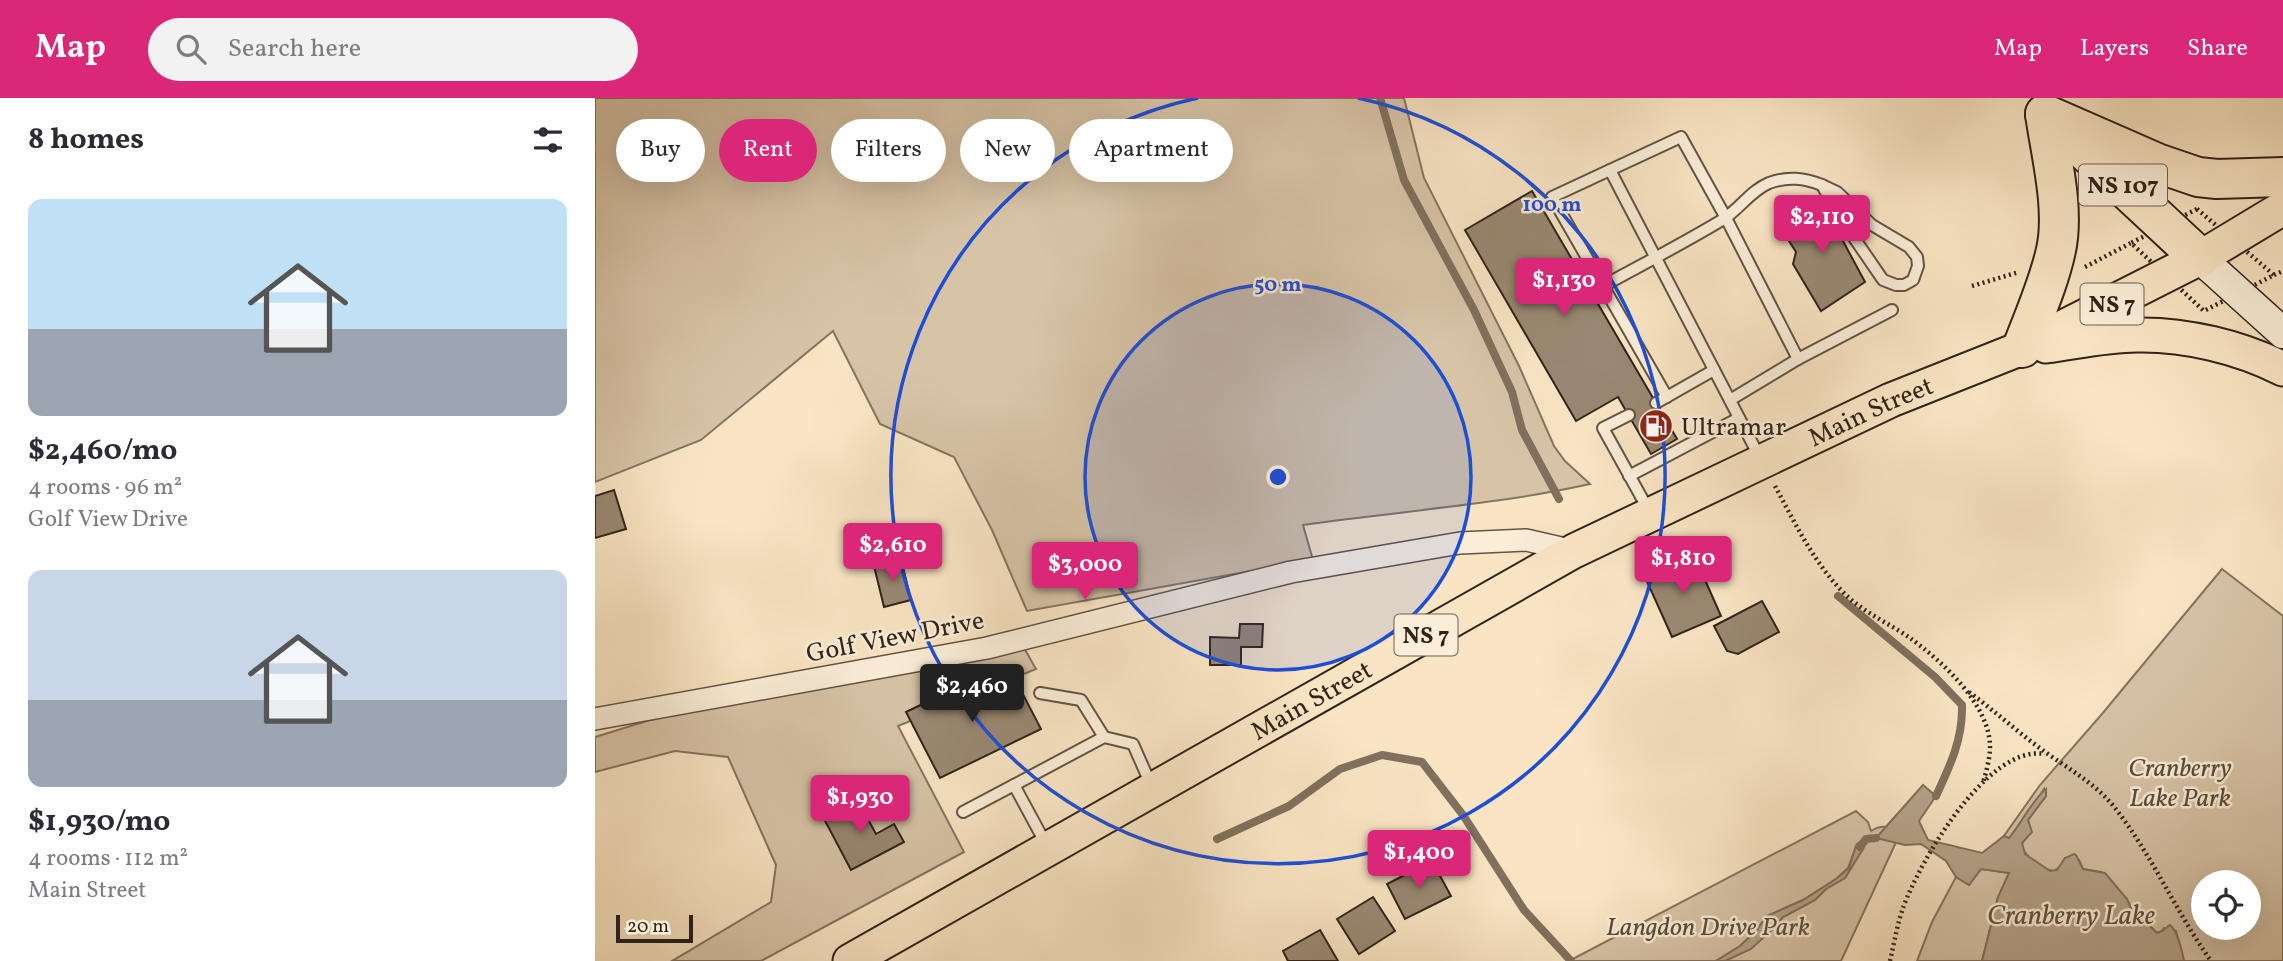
<!DOCTYPE html>
<html lang="en">
<head>
<meta charset="utf-8">
<style>
  :root { --surface:#fff; --page:#f2f2f3; --text:#2b2b33; --muted:#7c7c81; --accent:#db2777 }
  body { margin:0; font-family:Vollkorn,serif; background:var(--page); color:var(--text); height:100vh; display:flex; flex-direction:column; font-size:26px; white-space:nowrap }
  * { box-sizing:border-box; margin:0 }
  p { font-size:23px; color:var(--muted) }
  .icon { flex:none; width:38px; height:38px; fill:none; stroke:currentColor; stroke-width:2; stroke-linecap:round; stroke-linejoin:round }
  .map { position:relative; flex:1; overflow:hidden }
  .side { display:flex; flex-direction:column; background:var(--surface); width:595px }
  .side>* { flex:none }
  .banner { position:absolute; left:21px; top:21px; width:665px; height:63px; display:flex; gap:14px }
  .controls { position:absolute; left:1596px; top:772px; display:grid; gap:14px }
  .controls a { display:grid; place-items:center; width:70px; height:70px; border-radius:50%; background:var(--surface); box-shadow:0 7px 28px #0002; font-size:35px }
  .scale { position:absolute; left:21px; bottom:18px; width:77px; box-sizing:border-box; padding-left:7px; border:4px solid #302319; border-top:0; font-size:19px; line-height:24px; white-space:nowrap; color:#302319; -webkit-text-stroke:5px #fbeed9; paint-order:stroke }
  .price { position:absolute; translate:-50% -60px; padding:0 16px; border-radius:7px; background:var(--accent); color:#fff; font-size:23px; line-height:46px; filter:drop-shadow(0 2px 4px #0008) }
  .price::after { content:''; position:absolute; left:50%; top:42px; width:21px; height:16px; margin-left:-10px; background:inherit; clip-path:polygon(0 0,100% 0,50% 100%) }
  .price.on { background:#222; color:#fff }
  ul { padding:0; list-style:none }
  li { display:grid; align-content:center; gap:14px; height:371px; padding:0 28px }
  li span { display:grid; place-items:center; height:217px; border-radius:14px; color:#555 }
  li>.icon { margin-inline-start:auto }
  span .icon { width:126px; height:126px; fill:#fffc; stroke-width:1 }
  li b { font-size:30px }
  h2 { display:flex; justify-content:space-between; align-items:center; height:84px; padding:0 28px; font-size:30px }
  .pill { padding:0 24px; border-radius:32px; background:var(--surface); box-shadow:0 7px 28px #0002; font-size:24px; line-height:63px }
  .pill.on { background:var(--accent); color:#fff }
  header { display:flex; align-items:center; gap:42px; box-sizing:border-box; height:98px; padding:0 35px; background:var(--accent); color:#fff }
  header strong { font-size:33px }
  nav { display:flex; gap:38px; margin-inline-start:auto; font-size:24px }
  .search { width:490px; height:63px; background:var(--page); display:flex; align-items:center; gap:18px; box-sizing:border-box; padding:0 24px; border-radius:38px; color:var(--muted); font-size:26px }
  main { display:flex; flex:1; min-height:0 }
  .map>svg:first-child { display:block }
  .green { fill:#d7c4a7; stroke:#847460; stroke-width:2; fill-rule:evenodd }
  .water { fill:#b5a38a; stroke:#80705d; stroke-width:2 }
  .lines { fill:none; stroke-linecap:round; stroke-linejoin:round }
  .stream { stroke:#80705d; stroke-width:8 }
  .building { fill:#998872; stroke:#302319; stroke-width:2 }
  .lane-casing { stroke:#625444; stroke-width:14 }
  .street-casing { stroke:#625444; stroke-width:24 }
  .secondary-casing { stroke:#302319; stroke-width:33 }
  .primary-casing { stroke:#302319; stroke-width:37 }
  .highway-casing { stroke:#302319; stroke-width:42 }
  .path { stroke:#302319; stroke-width:4.5; stroke-dasharray:2 3.5; stroke-linecap:butt }
  .lane { stroke:#fbeed9; stroke-width:10 }
  .street { stroke:#fbeed9; stroke-width:21 }
  .secondary { stroke:#fbeed9; stroke-width:30 }
  .primary { stroke:#f9e5c4; stroke-width:33 }
  .highway { stroke:#f9e5c4; stroke-width:38 }
  .ring { fill:none; stroke:#1d4ed8; stroke-width:3.5 }
  .labels { text-anchor:middle; stroke-width:5; stroke-linejoin:round; paint-order:stroke }
  .shield { fill:#fbeed9; stroke:#6d6053; stroke-width:2 }
  .shield-label { font-size:24px; font-weight:bold; fill:#302319 }
  .street-label { font-size:26px; fill:#302319; stroke:#fbeed9 }
  .poi-label { font-size:26px; fill:#302319; stroke:#fbeed9; text-anchor:start }
  .park-label { font-size:26px; font-style:italic; fill:#5a4b3c; stroke:#fbeed9 }
  .water-label { font-size:28px; font-style:italic; fill:#5f5041; stroke:#fbeed9 }
  .centre { fill:#1d4ed8; stroke:#fbeed9; stroke-width:3.5 }
  .ring-label { font-size:21px; text-anchor:middle; font-weight:bold; fill:#1d4ed8; stroke:#fbeed9; stroke-width:5; stroke-linejoin:round; paint-order:stroke }
</style>
</head>
<body>
<header>
<strong>Map</strong>
<div class="search"><svg class="icon" aria-label="search" viewBox="0 0 24 24"><circle cx="10" cy="10" r="6"/><path d="M15 15l6 6"/></svg>Search here</div>
<nav><a>Map</a><a>Layers</a><a>Share</a></nav>
</header>
<main>
<section class="side">
<h2>8 homes<svg class="icon" aria-label="filters" viewBox="0 0 24 24"><path d="M4 7h16M4 17h16"/><circle cx="9" cy="7" r="2"/><circle cx="15" cy="17" r="2"/></svg></h2>
<ul>
<li><span style="background:linear-gradient(#bfe0f5 60%,#9aa5b1 0)"><svg class="icon" aria-label="home" viewBox="0 0 24 24"><path d="M3 11l9-7 9 7M6 9v11h12V9"/></svg></span><div><b>$2,460/mo</b><p>4 rooms · 96 m²</p><p>Golf View Drive</p></div></li>
<li><span style="background:linear-gradient(#c9d6e8 60%,#9aa5b1 0)"><svg class="icon" aria-label="home" viewBox="0 0 24 24"><path d="M3 11l9-7 9 7M6 9v11h12V9"/></svg></span><div><b>$1,930/mo</b><p>4 rooms · 112 m²</p><p>Main Street</p></div></li>
</ul>
</section>
<div class="map">
<svg width="1688" height="863" viewBox="0 0 1688 863">
  <rect width="100%" height="100%" fill="#f9e5c4"/>
  <filter id="stains"><feTurbulence type="fractalNoise" baseFrequency=".00286" numOctaves="4"/><feColorMatrix values="0 0 0 0 .2 0 0 0 0 .09 0 0 0 0 .02 0 0 0 .5 -.17"/></filter>
  <radialGradient id="worn" r=".72"><stop offset=".6" stop-color="#630" stop-opacity="0"/><stop offset="1" stop-color="#630" stop-opacity=".3"/></radialGradient>
  <g class="green">
    <path d="M0,0h809l20,80 95,188 35,80 11,15 25,23c-94,21 -191,27 -287,41l10,35 -286,51 -35,-81 -38,-73 -74,-33 -47,-93 -132,109 -106,42z"/>
    <path d="M1627,471l61,47v345h-99l-8,-30 -12,-3 -2,3 -5,2c-4,-3 -6,-6 -9,-9 -9,-9 -17,-7 -19,-21l-28,-31 -18,-3 -4,-9 -14,-2 -4,8 -7,5c-13,-2 -27,-13 -33,-25 6,-14 12,-6 7,-26l18,-24 -2,-7c-11,17 -23,34 -34,50l-6,-3 36,-51 62,-71zM1608,784h46v46h-46z"/>
    <polygon points="428,548 441,571 303,628 369,754 166,863 77,863 176,804 181,767 133,659 80,653 0,674 0,639 68,618"/>
    <path d="M1261,713l12,11 3,9c12,-7 18,-6 27,7l-57,123h-116l26,-13 22,-19 10,-12 32,-17 11,-11 19,-11 19,-31 1,-8 -8,5 -9,24 -12,11 -33,21 -36,16 -11,15 -16,15 -24,15h-147z"/>
    <polygon points="1386,771 1415,775 1403,799 1387,863 1322,863 1337,824 1361,779 1374,787"/>
  </g>
  <g class="water">
    <path d="M1328,687l13,11 -17,25 9,19 54,13 22,-17 5,2c12,-14 23,-38 37,-49v7l-18,24 4,12 -10,11 3,11 25,17 7,-1 8,-12 9,-4 2,1 7,14 22,4 22,26 8,18 13,7 9,9 5,-2 8,-6c7,5 12,26 14,36h-202l16,-64 11,-24 -28,-4 -12,16 -13,-8 -10,-16 -25,-17 -16,1 -29,-7z"/>
    <polygon points="1271,741 1268,751 1250,780 1231,791 1220,802 1188,819 1182,827 1156,851 1130,863 1121,863 1145,848 1161,833 1172,818 1208,802 1241,781 1254,770 1261,748"/>
  </g>
  <g class="lines">
    <g class="stream">
      <polyline points="785,0 809,82 879,212 917,294 927,332 964,401"/>
      <path d="M1243,498l97,81 27,28c1,34 -12,61 -26,91"/>
      <polyline points="622,741 694,708 745,671 787,657 827,664 868,717 929,812 976,863"/>
      <polyline points="1265,749 1271,741 1281,740"/>
    </g>
  </g>
  <g class="building">
    <polygon points="937,93 1082,341 1056,356 1023,299 981,323 870,132"/>
    <polygon points="1229,102 1248,143 1270,184 1226,213 1198,166 1201,154 1183,126"/>
    <polygon points="19,392 31,431 0,440 0,398"/>
    <polygon points="1099,457 1126,518 1077,539 1050,479"/>
    <polygon points="306,461 316,502 289,509 279,468"/>
    <polygon points="1167,503 1184,534 1143,556 1132,553 1119,528"/>
    <polygon points="645,526 668,526 667,549 646,549 646,567 615,567 615,539 644,540"/>
    <polygon points="381,580 389,596 420,581 446,631 345,680 311,614"/>
    <polygon points="262,701 281,736 299,726 309,744 256,772 228,719"/>
    <polygon points="837,763 856,798 810,821 792,786"/>
    <polygon points="778,799 800,833 764,856 742,821"/>
    <polygon points="725,832 743,863 693,863 688,853"/>
  </g>
  <g class="lines">
    <g class="lane-casing">
      <g id="lane">
        <polyline points="1015,72 957,99 1072,299"/>
        <polygon points="1227,87 1242,94 1277,127 1314,149 1322,159 1323,168 1318,182 1309,187 1301,187 1288,182 1242,115"/>
        <path d="M1008,188c40,-22 81,-43 119,-66 18,-11 28,-29 47,-37 19,-7 35,-5 53,2"/>
        <polyline points="1135,302 1203,261"/>
        <polyline points="1061,305 1119,272"/>
        <polyline points="1034,317 1008,330 1054,413"/>
        <polyline points="1165,360 1015,72 1086,39 1131,120 1203,261 1297,212"/>
        <polyline points="1034,378 1144,320"/>
        <polyline points="445,595 486,602 509,639"/>
        <polyline points="368,714 419,687"/>
        <polyline points="452,748 419,687 509,639 538,646 556,687"/>
      </g>
    </g>
    <g class="street-casing">
      <polyline id="street" points="0,621 392,550 696,474 865,445 931,442 979,453"/>
    </g>
    <g class="secondary-casing">
      <polyline id="secondary" points="1605,160 1688,235"/>
    </g>
    <g class="primary-casing">
      <g id="primary">
        <path d="M1451,248c30,-4 61,-11 91,-11 48,-1 103,12 146,34"/>
        <path id="s1" d="M255,863l724,-410 317,-151 131,-52 178,-90 83,-50"/>
      </g>
    </g>
    <g class="highway-casing">
      <g id="highway">
        <polyline points="1450,16 1562,65 1603,79 1622,81 1688,79"/>
        <polyline points="1474,38 1605,160"/>
        <path d="M1427,250c12,-32 27,-65 34,-98 9,-41 -5,-94 -11,-136"/>
      </g>
    </g>
    <g class="path">
      <polygon points="1602,111 1679,177 1609,213 1536,145"/>
      <polyline points="1490,169 1536,145"/>
      <polyline points="1679,177 1688,173"/>
      <polyline points="1377,188 1424,174"/>
      <path d="M1180,388c21,39 41,81 73,111 19,17 42,27 62,41 32,23 80,67 80,109 0,12 -4,25 -7,36"/>
      <path d="M1374,594c27,20 52,43 79,62 24,17 49,31 67,54 37,47 61,104 96,153"/>
      <path d="M1295,863c4,-17 7,-36 13,-53 16,-45 84,-164 142,-154"/>
    </g>
    <use href="#lane" class="lane"/>
    <use href="#street" class="street"/>
    <use href="#secondary" class="secondary"/>
    <use href="#primary" class="primary"/>
    <use href="#highway" class="highway"/>
  </g>
  <circle cx="683" cy="379" r="193" fill="#1d4ed8" fill-opacity=".12"/>
  <g class="ring">
    <circle cx="683" cy="379" r="193"/>
    <path d="M763 0A387 387 0 1 1 603 0"/>
  </g>
  <defs>
    <g id="fuel-disc" transform="scale(1.75)"><circle r="9.5" fill="#8f2418" stroke="#fbeed9"/><path d="M-5.5-6h7V0h2V4h1.3V-2.5L3-4.5l.8-.8L6-3V5H2.5V1h-1V6h-7ZM-4.2-4.7v3.2H.2V-4.7Z" fill="#fff"/></g>
  </defs>
  <g fill-rule="evenodd">
    <use href="#fuel-disc" x="1061" y="328"/>
  </g>
  <g class="labels">
    <g class="shield">
      <rect x="1484" y="66.5" width="88" height="41" rx="5"/>
      <rect x="1485.5" y="185.5" width="63" height="41" rx="5"/>
      <rect x="799.5" y="516.5" width="63" height="41" rx="5"/>
    </g>
    <g class="shield-label">
      <text x="1528" y="95">NS 107</text>
      <text x="1517" y="214">NS 7</text>
      <text x="831" y="545">NS 7</text>
    </g>
    <g class="street-label">
      <text dy="9" stroke="none"><textPath href="#s1" startOffset="1160">Main Street</textPath></text>
      <text transform="translate(300 538) rotate(-11)" y="9">Golf View Drive</text>
      <text dy="9" stroke="none"><textPath href="#s1" startOffset="530">Main Street</textPath></text>
    </g>
    <g class="poi-label">
      <text x="1086" y="337">Ultramar</text>
    </g>
    <g class="park-label">
      <text x="1585" y="678">Cranberry<tspan x="1585" dy="30">Lake Park</tspan></text>
      <text x="1113" y="837">Langdon Drive Park</text>
    </g>
    <g class="water-label">
      <text x="1476" y="826">Cranberry Lake</text>
    </g>
  </g>
  <circle cx="683" cy="379" r="10" class="centre"/>
  <g class="ring-label">
    <text x="957" y="113">100 m</text>
    <text x="683" y="193">50 m</text>
  </g>
  <rect width="100%" height="100%" filter="url(#stains)"/>
  <rect width="100%" height="100%" fill="url(#worn)"/>
</svg>
<div class="controls">
<a><svg class="icon" aria-label="locate" viewBox="0 0 24 24"><circle cx="12" cy="12" r="6"/><path d="M12 2v4M12 18v4M2 12h4M18 12h4"/></svg></a>
</div>
<div class="scale">20 m</div>
<b class="price" style="left:1227px;top:157px">$2,110</b>
<b class="price" style="left:969px;top:220px">$1,130</b>
<b class="price" style="left:298px;top:485px">$2,610</b>
<b class="price" style="left:1088px;top:498px">$1,810</b>
<b class="price" style="left:490px;top:504px">$3,000</b>
<b class="price on" style="left:377px;top:626px">$2,460</b>
<b class="price" style="left:265px;top:737px">$1,930</b>
<b class="price" style="left:824px;top:792px">$1,400</b>
<div class="banner">
<a class="pill">Buy</a>
<a class="pill on">Rent</a>
<a class="pill">Filters</a>
<a class="pill">New</a>
<a class="pill">Apartment</a>
</div>
</div>
</main>
</body>
</html>
